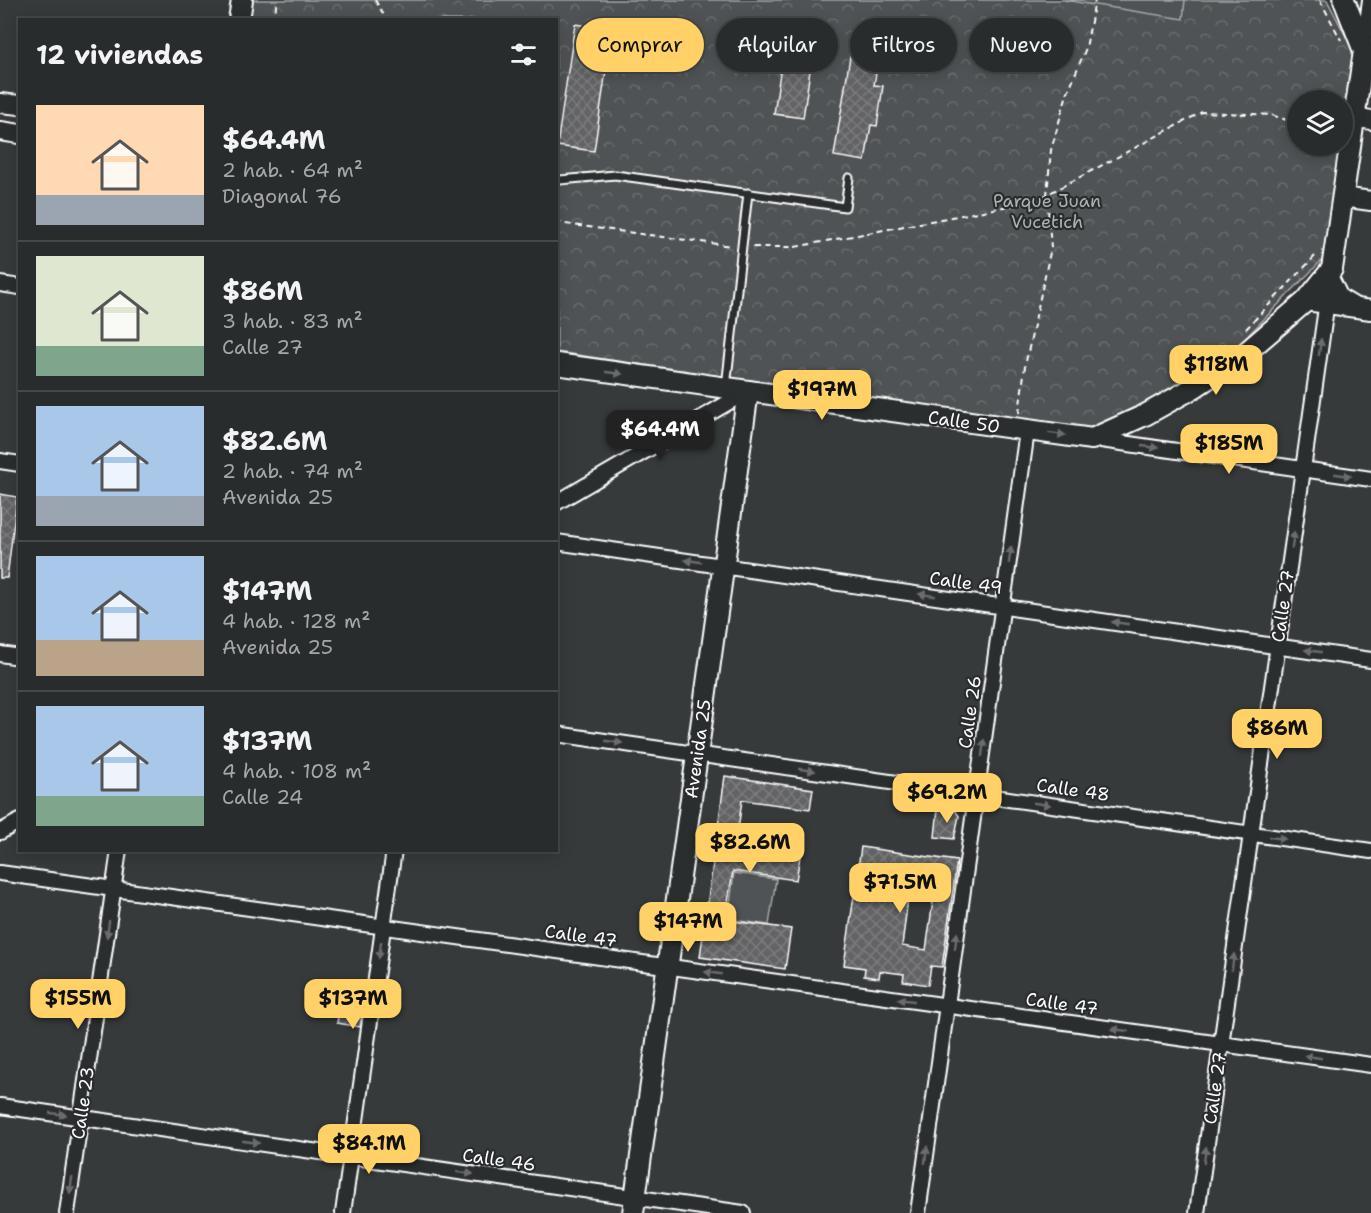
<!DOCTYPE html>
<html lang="es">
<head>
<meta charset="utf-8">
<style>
  :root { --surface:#292c2c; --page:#353838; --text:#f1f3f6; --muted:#a5a7a9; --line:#454848; --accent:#ffd166 }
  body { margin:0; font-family:"Shantell Sans",sans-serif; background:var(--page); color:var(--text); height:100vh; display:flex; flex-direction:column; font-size:22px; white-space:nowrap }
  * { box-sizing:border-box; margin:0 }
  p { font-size:20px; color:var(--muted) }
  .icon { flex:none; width:33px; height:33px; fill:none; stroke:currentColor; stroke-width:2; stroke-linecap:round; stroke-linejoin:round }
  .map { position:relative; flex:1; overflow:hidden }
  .panel { position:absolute; left:18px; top:18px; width:540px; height:834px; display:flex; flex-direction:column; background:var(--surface); border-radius:0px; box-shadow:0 3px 15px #0003,0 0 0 2px var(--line) }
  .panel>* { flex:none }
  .banner { position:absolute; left:576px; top:18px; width:570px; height:54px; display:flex; gap:12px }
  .fabs { position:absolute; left:1287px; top:90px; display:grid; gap:12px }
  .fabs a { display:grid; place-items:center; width:66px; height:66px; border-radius:50%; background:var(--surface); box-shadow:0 3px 15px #0003,0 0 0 2px var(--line); font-size:30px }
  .price { position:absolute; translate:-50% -51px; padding:0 14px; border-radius:12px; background:var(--accent); color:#111; font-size:20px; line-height:39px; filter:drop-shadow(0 2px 3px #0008) }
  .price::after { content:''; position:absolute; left:50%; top:36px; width:18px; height:14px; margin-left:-9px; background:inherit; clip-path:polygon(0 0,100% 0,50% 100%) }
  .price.active { background:#222; color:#fff }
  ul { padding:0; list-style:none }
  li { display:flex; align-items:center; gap:18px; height:150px; padding:0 18px }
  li+li { border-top:2px solid var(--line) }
  li span { display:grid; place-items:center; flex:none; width:168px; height:120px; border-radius:0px; color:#555 }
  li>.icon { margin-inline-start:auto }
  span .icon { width:72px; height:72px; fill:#fffc; stroke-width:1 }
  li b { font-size:26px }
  h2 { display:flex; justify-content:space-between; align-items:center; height:72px; padding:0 18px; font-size:26px }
  .tag { padding:0 21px; border-radius:27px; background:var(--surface); box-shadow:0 3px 15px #0003,0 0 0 2px var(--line); font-size:21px; line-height:54px }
  .tag.active { background:var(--accent); color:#111 }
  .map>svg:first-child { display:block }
  .forest { fill:url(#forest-crowns); stroke:#a8a9aa; stroke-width:1.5 }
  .pitch { fill:#505354; stroke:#a8a9aa; stroke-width:1.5 }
  .building { fill:url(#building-cross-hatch); stroke:#fff; stroke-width:1.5; fill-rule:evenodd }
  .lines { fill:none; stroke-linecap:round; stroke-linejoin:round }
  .service-casing { stroke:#fff; stroke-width:11 }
  .minor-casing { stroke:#fff; stroke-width:18 }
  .tertiary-casing { stroke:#fff; stroke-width:22 }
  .secondary-casing { stroke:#fff; stroke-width:24 }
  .path { stroke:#fff; stroke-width:2; stroke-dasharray:6 4.5; stroke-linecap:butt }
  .service { stroke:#2a2d2e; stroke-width:7 }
  .minor { stroke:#2a2d2e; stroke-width:14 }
  .tertiary { stroke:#2a2d2e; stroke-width:18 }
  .secondary { stroke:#2a2d2e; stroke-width:20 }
  .oneway { fill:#6a6c6d }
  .labels { text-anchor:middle; stroke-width:4.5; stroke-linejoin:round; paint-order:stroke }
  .park-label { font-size:18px; fill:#b0b2b2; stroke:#2a2d2e }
  .street-label { font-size:18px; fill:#fff; stroke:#2a2d2e }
</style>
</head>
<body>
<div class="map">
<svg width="1371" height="1213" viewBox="0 0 1371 1213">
  <defs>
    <pattern id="forest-crowns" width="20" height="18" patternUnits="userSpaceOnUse" patternTransform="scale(1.5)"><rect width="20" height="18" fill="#505354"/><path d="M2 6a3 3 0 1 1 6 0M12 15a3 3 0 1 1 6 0" fill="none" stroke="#6a6d6e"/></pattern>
    <pattern id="building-cross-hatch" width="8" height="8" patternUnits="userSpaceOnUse" patternTransform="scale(1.5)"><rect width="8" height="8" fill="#636465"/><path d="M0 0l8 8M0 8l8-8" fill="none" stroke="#7a7b7c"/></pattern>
  </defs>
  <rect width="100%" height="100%" fill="#373a3b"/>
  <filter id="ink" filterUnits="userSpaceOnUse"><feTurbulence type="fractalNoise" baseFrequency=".0167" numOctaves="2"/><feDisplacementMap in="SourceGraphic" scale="12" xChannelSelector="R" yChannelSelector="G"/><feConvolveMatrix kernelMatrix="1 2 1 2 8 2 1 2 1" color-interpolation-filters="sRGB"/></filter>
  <g filter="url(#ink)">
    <polygon class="forest" points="252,0 1327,0 1353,50 1343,127 1342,100 1298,100 1298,146 1340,146 1325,257 1217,367 1088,431 557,352 556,20 249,20"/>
    <g class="pitch">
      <polygon points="1064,0 1185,0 1183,19"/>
      <polygon points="734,873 776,879 769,925 728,919"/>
    </g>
    <g class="building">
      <polygon points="575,24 612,30 594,151 557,146"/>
      <polygon points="853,38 881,43 874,85 883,86 877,126 871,125 865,161 834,156"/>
      <polygon points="783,52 812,57 803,118 774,114"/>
      <polygon points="0,494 17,497 7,578 0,578"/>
      <polygon points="725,776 813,789 810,809 742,800 738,830 803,839 796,880 733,871 725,920 791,929 785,969 700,957"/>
      <polygon points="938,808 955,810 959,816 954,839 935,837"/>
      <path d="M861,847l96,14 -15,106 -11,-1 -3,19 -25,-4 1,-7 -24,-3 -1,7 -15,-2 1,-8 -21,-3zM908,898l25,3 -7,49 -24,-4z"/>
      <polygon points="339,1010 362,1013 360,1027 337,1023"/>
    </g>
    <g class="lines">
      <g class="service-casing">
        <g id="service">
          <polyline points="560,180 615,175 845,207 849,178"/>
          <polyline points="726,387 748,193"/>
        </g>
      </g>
      <g class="minor-casing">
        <g id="minor">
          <polyline points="1364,46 1370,0"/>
          <polyline points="0,284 20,287"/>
          <polyline points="1094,439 1371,479"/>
          <polyline points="0,461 20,464"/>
          <polyline points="556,503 748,391"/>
          <polyline points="556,542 1371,660"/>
          <polyline points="0,654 20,657"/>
          <polyline points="556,734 1371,851"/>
          <polyline points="0,832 20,821"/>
          <polyline points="0,873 1371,1065"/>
          <polyline points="0,1106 743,1213"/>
          <polyline points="67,1213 119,850"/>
          <polyline points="343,1213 394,850"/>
          <polyline points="918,1213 1027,431"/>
          <polyline points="1197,1213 1328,294"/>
        </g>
      </g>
      <g class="tertiary-casing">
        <g id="tertiary">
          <polyline points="0,103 20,105"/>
          <polyline points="1353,117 1371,120"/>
          <polyline points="0,131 20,134"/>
          <polyline points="1342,197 1371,201"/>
          <polyline points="1330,280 1339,298 1354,307"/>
          <polyline points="1306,301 1371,310"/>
        </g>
      </g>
      <g class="secondary-casing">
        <g id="secondary">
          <polyline points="239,20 242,0"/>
          <polyline points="556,364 1092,439 1145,415 1195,387 1243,355 1306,301 1332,269 1364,51 1344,0"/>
          <polyline points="633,1213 748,391"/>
        </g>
      </g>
      <g class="path">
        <polyline points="375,0 387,20"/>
        <polyline points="1320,0 1341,40"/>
        <polyline points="274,20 277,0"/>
        <polyline points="556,220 565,224 732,246"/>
        <polyline points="753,247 795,247 1035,201 1202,112 1272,115 1298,124"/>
        <polyline points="1246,329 1316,255"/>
        <polyline points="1019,413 1025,366 1051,248 1047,195 1051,150 1067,94 1086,48 1095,0"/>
      </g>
      <use href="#service" class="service"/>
      <use href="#minor" class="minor"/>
      <use href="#tertiary" class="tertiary"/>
      <use href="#secondary" class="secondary"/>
    </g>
    <defs><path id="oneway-solid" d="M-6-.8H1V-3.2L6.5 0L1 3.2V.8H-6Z" transform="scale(1.5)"/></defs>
    <g class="oneway">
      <use href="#oneway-solid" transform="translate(1320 347) rotate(-82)"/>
      <use href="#oneway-solid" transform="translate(614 373) rotate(8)"/>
      <use href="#oneway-solid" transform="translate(1057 434) rotate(7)"/>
      <use href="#oneway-solid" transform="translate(1150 447) rotate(8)"/>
      <use href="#oneway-solid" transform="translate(1343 475) rotate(8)"/>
      <use href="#oneway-solid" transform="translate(1293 540) rotate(-82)"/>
      <use href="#oneway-solid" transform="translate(1010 555) rotate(-82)"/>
      <use href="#oneway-solid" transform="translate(693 561) rotate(-172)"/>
      <use href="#oneway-solid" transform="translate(927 595) rotate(-172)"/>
      <use href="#oneway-solid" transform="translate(1120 623) rotate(-172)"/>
      <use href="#oneway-solid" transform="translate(1313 651) rotate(-172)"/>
      <use href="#oneway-solid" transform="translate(614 742) rotate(8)"/>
      <use href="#oneway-solid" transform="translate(983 748) rotate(-82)"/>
      <use href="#oneway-solid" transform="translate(807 770) rotate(8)"/>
      <use href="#oneway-solid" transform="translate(1042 804) rotate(8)"/>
      <use href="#oneway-solid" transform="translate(1277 838) rotate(8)"/>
      <use href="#oneway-solid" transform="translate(108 929) rotate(98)"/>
      <use href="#oneway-solid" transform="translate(956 941) rotate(-82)"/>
      <use href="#oneway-solid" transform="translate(380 950) rotate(98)"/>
      <use href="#oneway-solid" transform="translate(1233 962) rotate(-82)"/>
      <use href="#oneway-solid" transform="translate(713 973) rotate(-172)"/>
      <use href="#oneway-solid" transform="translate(906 1000) rotate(-172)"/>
      <use href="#oneway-solid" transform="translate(1120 1030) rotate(-172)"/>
      <use href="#oneway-solid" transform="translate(1313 1057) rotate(-172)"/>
      <use href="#oneway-solid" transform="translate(58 1114) rotate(8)"/>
      <use href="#oneway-solid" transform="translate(251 1142) rotate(8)"/>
      <use href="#oneway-solid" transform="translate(926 1155) rotate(-82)"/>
      <use href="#oneway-solid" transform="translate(1205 1155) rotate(-82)"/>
      <use href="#oneway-solid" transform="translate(465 1173) rotate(8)"/>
      <use href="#oneway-solid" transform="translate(71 1185) rotate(98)"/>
    </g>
  </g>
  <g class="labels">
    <g class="park-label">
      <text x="1047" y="207">Parque Juan<tspan x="1047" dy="21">Vucetich</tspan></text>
    </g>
    <g class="street-label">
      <text transform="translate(964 422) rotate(8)" y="6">Calle 50</text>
      <text transform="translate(966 583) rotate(8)" y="6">Calle 49</text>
      <text transform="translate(1283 606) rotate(-82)" y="6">Calle 27</text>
      <text transform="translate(970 712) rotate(-82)" y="6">Calle 26</text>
      <text transform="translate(698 749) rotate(-82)" y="6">Avenida 25</text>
      <text transform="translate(1073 790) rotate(8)" y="6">Calle 48</text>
      <text transform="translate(581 936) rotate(8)" y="6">Calle 47</text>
      <text transform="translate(1062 1004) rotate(8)" y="6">Calle 47</text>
      <text transform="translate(1215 1088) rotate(-82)" y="6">Calle 27</text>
      <text transform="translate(83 1103) rotate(-82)" y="6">Calle 23</text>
      <text transform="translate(499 1160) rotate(8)" y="6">Calle 46</text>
    </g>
  </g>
</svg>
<div class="fabs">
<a><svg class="icon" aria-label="layers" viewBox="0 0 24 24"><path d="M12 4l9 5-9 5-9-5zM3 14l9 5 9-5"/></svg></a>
</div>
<b class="price" style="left:1216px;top:396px">$118M</b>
<b class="price" style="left:822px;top:421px">$197M</b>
<b class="price active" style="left:660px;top:461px">$64.4M</b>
<b class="price" style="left:1229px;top:475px">$185M</b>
<b class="price" style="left:1277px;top:760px">$86M</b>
<b class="price" style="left:947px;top:824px">$69.2M</b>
<b class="price" style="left:750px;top:874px">$82.6M</b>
<b class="price" style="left:900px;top:914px">$71.5M</b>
<b class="price" style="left:688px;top:953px">$147M</b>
<b class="price" style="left:78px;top:1030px">$155M</b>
<b class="price" style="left:353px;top:1030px">$137M</b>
<b class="price" style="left:369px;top:1175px">$84.1M</b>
<div class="banner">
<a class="tag active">Comprar</a>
<a class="tag">Alquilar</a>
<a class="tag">Filtros</a>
<a class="tag">Nuevo</a>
</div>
<section class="panel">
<h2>12 viviendas<svg class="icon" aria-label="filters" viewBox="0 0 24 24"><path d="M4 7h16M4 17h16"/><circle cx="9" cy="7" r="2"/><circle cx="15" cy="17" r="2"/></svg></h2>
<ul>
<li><span style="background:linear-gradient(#ffd9b3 75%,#9aa5b1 0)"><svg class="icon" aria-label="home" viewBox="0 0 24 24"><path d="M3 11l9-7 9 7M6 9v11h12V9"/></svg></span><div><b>$64.4M</b><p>2 hab. · 64 m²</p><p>Diagonal 76</p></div></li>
<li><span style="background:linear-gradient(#dfe7d0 75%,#7fa58c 0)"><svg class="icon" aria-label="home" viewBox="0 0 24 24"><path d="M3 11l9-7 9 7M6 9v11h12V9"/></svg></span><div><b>$86M</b><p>3 hab. · 83 m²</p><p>Calle 27</p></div></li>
<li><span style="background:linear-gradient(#a9c7e8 75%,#9aa5b1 0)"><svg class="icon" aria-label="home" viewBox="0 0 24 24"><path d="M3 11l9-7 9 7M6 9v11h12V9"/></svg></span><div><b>$82.6M</b><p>2 hab. · 74 m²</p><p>Avenida 25</p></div></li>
<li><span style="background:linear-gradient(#a9c7e8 70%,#b9a48a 0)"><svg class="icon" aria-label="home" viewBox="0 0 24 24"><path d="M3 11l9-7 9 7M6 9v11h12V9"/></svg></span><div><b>$147M</b><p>4 hab. · 128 m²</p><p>Avenida 25</p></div></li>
<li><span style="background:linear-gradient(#a9c7e8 75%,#7fa58c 0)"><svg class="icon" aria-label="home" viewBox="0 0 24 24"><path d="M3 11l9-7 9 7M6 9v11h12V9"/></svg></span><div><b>$137M</b><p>4 hab. · 108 m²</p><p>Calle 24</p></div></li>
</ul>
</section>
</div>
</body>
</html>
